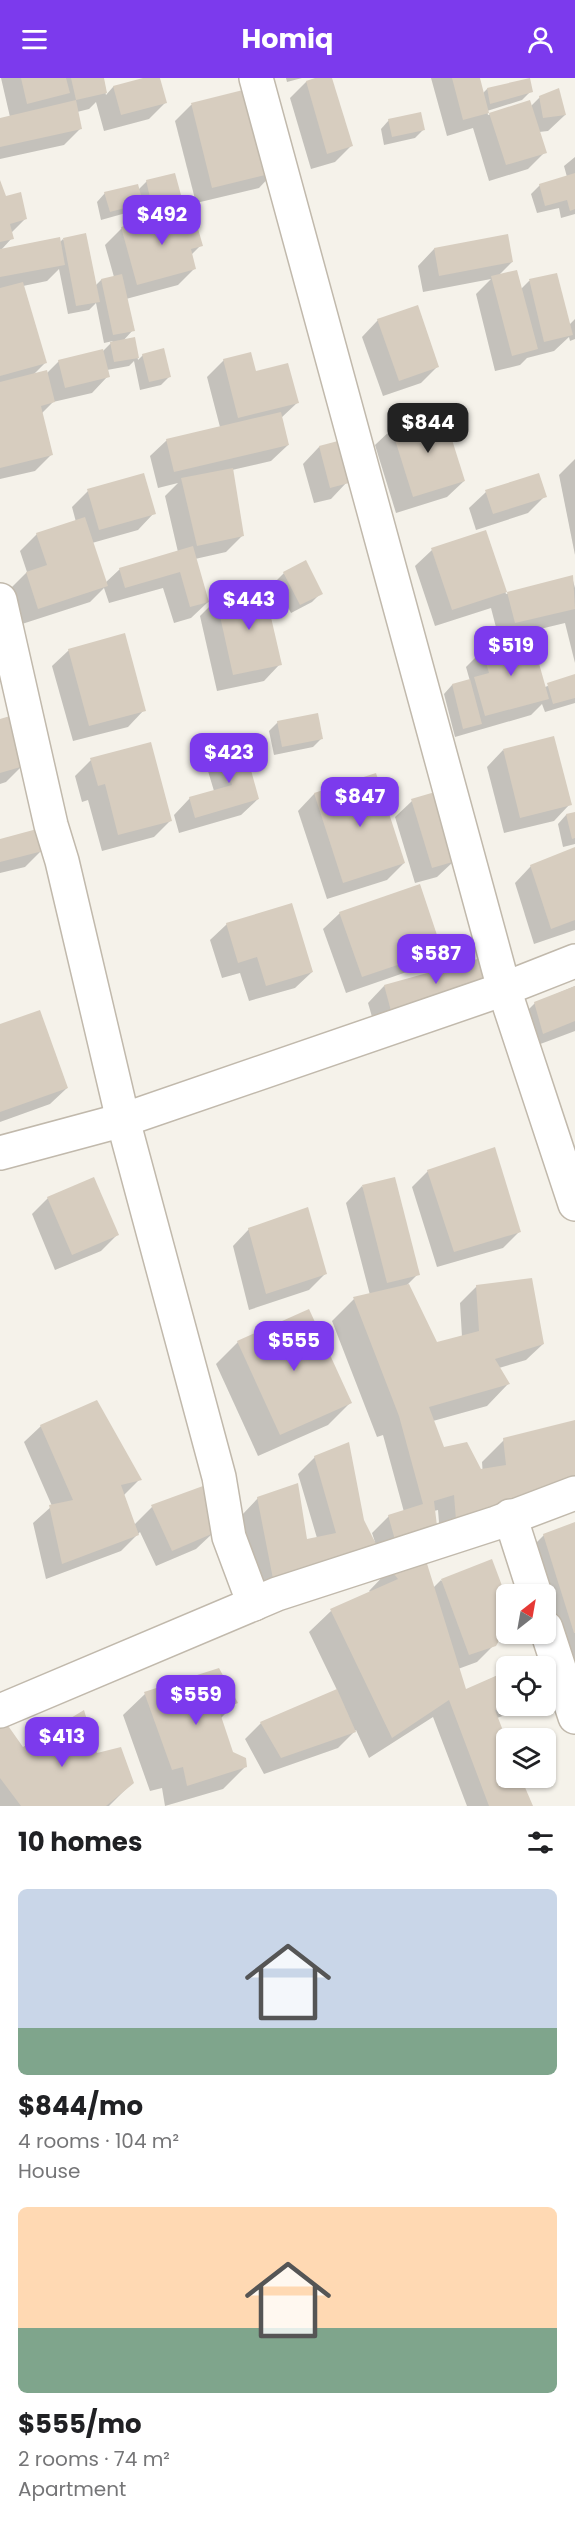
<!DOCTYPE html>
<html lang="en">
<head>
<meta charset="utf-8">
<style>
  :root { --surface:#fff; --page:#f6f6f6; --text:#202124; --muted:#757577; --accent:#7c3aed }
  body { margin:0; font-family:Poppins,sans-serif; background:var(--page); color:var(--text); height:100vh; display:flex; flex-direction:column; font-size:22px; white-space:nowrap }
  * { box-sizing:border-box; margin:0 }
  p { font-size:20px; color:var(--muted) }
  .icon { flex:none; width:33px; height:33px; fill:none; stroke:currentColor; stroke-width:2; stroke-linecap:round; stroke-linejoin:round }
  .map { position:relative; height:1728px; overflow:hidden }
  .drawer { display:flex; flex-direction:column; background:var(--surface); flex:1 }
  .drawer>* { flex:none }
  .needle { width:39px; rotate:31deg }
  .fabs { position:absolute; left:496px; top:1506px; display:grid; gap:12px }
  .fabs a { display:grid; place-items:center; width:60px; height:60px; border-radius:9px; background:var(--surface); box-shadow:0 2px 4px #0004; font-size:30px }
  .price { position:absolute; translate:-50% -51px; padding:0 14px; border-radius:12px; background:var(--accent); color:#fff; font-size:20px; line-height:39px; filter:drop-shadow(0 2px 3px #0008) }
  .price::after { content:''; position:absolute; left:50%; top:36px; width:18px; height:14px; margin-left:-9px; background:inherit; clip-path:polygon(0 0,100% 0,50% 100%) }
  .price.active { background:#222; color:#fff }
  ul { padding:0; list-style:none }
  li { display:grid; align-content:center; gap:12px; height:318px; padding:0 18px }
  li span { display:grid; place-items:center; height:186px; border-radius:9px; color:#555 }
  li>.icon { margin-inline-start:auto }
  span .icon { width:108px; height:108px; fill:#fffc; stroke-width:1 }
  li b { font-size:26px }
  h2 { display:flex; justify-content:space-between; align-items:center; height:72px; padding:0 18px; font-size:26px }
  header { display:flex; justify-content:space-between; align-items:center; height:78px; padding:0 18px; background:var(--accent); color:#fff; font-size:27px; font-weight:700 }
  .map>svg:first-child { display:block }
  .shadow { fill:#0003; fill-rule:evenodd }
  .building { fill:#d7cdbf }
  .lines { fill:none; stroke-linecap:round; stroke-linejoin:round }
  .minor-casing { stroke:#c1b9ac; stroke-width:36 }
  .minor { stroke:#fff; stroke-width:33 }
</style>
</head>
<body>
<header><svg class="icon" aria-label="menu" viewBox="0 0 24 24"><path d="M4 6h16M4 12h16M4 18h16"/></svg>Homiq<svg class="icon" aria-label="person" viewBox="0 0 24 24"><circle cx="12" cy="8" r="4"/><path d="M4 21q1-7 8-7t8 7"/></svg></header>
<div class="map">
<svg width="575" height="1728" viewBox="0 0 575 1728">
  <rect width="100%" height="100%" fill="#f5f2ea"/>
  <g class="shadow">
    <polygon points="1,0 102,0 106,17 113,9 159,0 165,25 149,41 104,53 96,24 89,31 77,34 81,50 64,67 0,81 0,41 10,39"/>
    <polygon points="286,0 302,0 287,4"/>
    <polygon points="321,0 331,0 351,68 335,84 311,91 290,20 306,4"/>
    <polygon points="431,0 478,0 482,16 487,11 531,13 522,22 487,33 488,37 529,24 530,29 540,19 565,37 548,53 539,54 545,74 528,91 489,103 473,50 447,58"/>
    <polygon points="242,14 275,93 259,110 196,125 175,43 191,27"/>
    <polygon points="389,42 424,51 415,60 384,67 381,51"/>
    <polygon points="575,79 575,136 561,140 559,130 537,135 531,116 540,107 567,99 564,88"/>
    <polygon points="147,103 180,117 171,125 143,132 141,125 133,133 101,142 97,124 105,115 138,112"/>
    <path d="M0,104l4,16 21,21 -14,14 1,5 -11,12 58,-7 4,-4 32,47 6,-6 13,-3 -9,-32 17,-17 79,17 -10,10 3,14 -16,16 -52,14 7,31 -11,12 12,-3 4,21 5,-5 26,22 -8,8 -21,5 -6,-29 -5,5 -22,4 1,6 -16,17 -39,9 -12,12 11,40 -17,17 -35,8zM59,191l9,45 21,-4 7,-7 8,40 9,-2 -11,11 -43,9 -12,12 -14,2 12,-12 -22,-77 24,-5z"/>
    <polygon points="434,171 512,184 497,199 521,211 529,203 556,196 569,247 575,241 575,261 570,263 569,259 554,273 527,280 520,287 495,293 476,216 491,201 423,214 418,188"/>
    <polygon points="378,242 438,288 421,305 383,318 362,259"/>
    <polygon points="224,282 255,295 297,325 281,340 288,367 271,383 232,392 242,458 226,474 195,481 208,524 191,540 174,545 163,510 109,525 104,510 90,524 22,546 10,511 27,494 20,473 37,456 76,444 72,429 88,413 154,435 138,452 92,465 105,505 120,491 178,474 165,418 178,405 158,410 150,378 167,362 220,349 207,299"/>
    <polygon points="392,351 464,403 447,419 396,435 375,367"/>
    <polygon points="337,365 347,404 331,421 314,425 303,386 319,369"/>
    <polygon points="575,381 575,477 559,397"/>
    <polygon points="538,397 545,418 528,435 476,452 469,430 486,414"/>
    <polygon points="485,454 506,516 572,499 575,510 575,585 565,545 499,561 491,530 435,548 415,488 432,472"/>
    <polygon points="284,495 321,515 312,524 291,535 275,504"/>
    <polygon points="217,521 280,586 264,603 217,613 200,538"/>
    <polygon points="69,572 144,632 128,649 73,663 52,588"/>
    <polygon points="483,572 545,609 575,598 575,625 545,634 542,626 531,637 455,659 444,616 452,607 470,603 466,589"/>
    <polygon points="0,643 22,688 6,704 0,706"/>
    <polygon points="278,644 322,660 313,669 274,677 269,653"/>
    <polygon points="221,667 258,721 241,737 179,755 174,737 190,720 214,713 205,683"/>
    <polygon points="503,672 570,726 554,743 504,755 487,689"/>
    <polygon points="91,682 170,743 154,759 102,773 88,722 82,724 75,698"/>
    <polygon points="375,697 404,785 387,802 327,821 298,733 314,716"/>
    <polygon points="412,723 454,783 437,799 415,805 395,739"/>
    <polygon points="575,735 575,766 563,769 558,746 566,737"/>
    <polygon points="0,762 42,772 25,789 0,795"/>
    <polygon points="575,771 575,852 534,866 515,805 531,788"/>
    <polygon points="340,835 441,872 424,888 346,915 323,851"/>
    <polygon points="227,846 312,894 295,910 249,923 240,895 222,900 210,862"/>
    <polygon points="384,908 470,923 375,949 368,925"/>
    <polygon points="575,908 575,953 527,971 519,941 535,925"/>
    <polygon points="0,947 67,1010 50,1026 0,1044"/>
    <polygon points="428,1093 519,1154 503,1170 437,1189 412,1109"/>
    <polygon points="362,1108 418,1196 407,1207 436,1266 462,1259 460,1225 477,1208 543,1266 526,1282 499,1290 508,1306 487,1328 433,1343 443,1371 483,1398 482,1384 504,1362 575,1344 440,1457 438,1432 434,1433 436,1447 256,1517 242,1437 258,1420 306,1462 317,1460 298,1396 315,1379 375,1464 372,1455 389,1438 404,1434 383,1357 377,1359 332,1243 354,1221 370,1217 346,1125"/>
    <polygon points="48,1120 117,1157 101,1173 55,1192 32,1136"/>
    <polygon points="249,1151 325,1196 309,1212 249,1232 233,1168"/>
    <polygon points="238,1264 350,1325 328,1347 258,1378 216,1286"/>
    <polygon points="41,1348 140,1401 123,1418 134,1447 152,1429 202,1410 213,1455 196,1471 156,1488 140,1454 121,1473 46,1501 33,1445 52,1428 24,1364"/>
    <polygon points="575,1447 575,1605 546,1528 546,1516 527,1474 544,1457"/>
    <polygon points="390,1491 433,1510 441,1502 494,1567 477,1584 458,1591 465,1613 507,1593 507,1628 529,1628 497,1640 507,1667 507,1700 520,1700 531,1728 467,1728 433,1639 369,1680 356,1652 338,1670 264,1696 245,1661 261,1645 337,1612 309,1554 331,1533 371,1515 369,1513"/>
    <polygon points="145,1616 236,1625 220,1641 232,1676 245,1689 223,1711 165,1728 162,1710 150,1713 123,1637"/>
    <polygon points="0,1646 22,1671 96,1677 133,1704 109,1728 0,1728"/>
  </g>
  <g class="building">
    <polygon points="21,0 66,0 70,15 27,26"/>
    <polygon points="71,0 104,0 107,15 76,22"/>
    <polygon points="143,0 160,0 167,25 121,37 113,8"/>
    <polygon points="315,0 332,0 353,68 327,76 306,3"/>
    <polygon points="452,0 480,0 489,35 530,22 547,75 506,87 489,35 463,42"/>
    <polygon points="530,0 533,14 490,26 487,10"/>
    <polygon points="559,10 566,37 543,40 539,18"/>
    <polygon points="243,12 277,94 212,110 191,25"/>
    <polygon points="76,22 82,51 0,69 0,40"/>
    <polygon points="421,34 425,52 392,59 388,41"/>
    <polygon points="175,95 181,117 151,124 146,102"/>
    <polygon points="575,95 575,131 570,133 567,122 545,128 539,106"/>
    <polygon points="0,102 6,118 21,114 27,141 10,146 14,161 0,164"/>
    <polygon points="138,106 143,125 110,134 104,114"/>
    <polygon points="192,130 203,168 191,171 196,191 137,207 121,149"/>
    <polygon points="86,155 100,224 76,228 63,160"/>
    <polygon points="508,156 513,184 439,198 434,170"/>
    <polygon points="60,159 65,187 0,199 0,171"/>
    <polygon points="517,192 538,271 512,278 491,198"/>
    <polygon points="557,195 573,257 544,264 529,201"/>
    <polygon points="122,196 135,253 113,257 101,201"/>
    <polygon points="23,204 47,285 0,298 0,210"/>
    <polygon points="418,227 439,289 399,303 377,241"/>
    <polygon points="135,259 139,280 114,284 110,264"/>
    <polygon points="164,270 171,299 149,304 142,276"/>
    <polygon points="103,271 110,299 65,310 58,282"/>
    <polygon points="251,274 256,293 288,285 299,325 238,340 223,281"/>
    <polygon points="47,292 55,324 41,328 53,377 0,390 0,304"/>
    <polygon points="443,333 465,403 413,419 391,349"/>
    <polygon points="281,334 289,367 174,394 166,361"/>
    <polygon points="338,363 349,405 330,410 319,368"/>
    <polygon points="233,390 244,458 197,468 181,400"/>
    <polygon points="144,395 156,436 99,452 87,411"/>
    <polygon points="539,395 547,419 493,436 485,412"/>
    <polygon points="85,439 108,508 38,531 26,494 47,487 36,455"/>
    <polygon points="486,452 507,514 452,532 431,470"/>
    <polygon points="193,468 209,524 190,529 180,494 125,510 119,490"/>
    <polygon points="306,482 323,516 300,527 283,494"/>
    <polygon points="573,497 575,531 515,545 507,514"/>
    <polygon points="264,509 282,587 233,597 216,520"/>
    <polygon points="125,555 146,633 89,648 68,571"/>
    <polygon points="531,557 549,621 485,638 474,599 489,595 482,571"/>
    <polygon points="575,596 575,620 553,626 547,605"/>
    <polygon points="470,601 482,646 463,651 452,606"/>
    <polygon points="318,635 323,661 282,669 277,643"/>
    <polygon points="10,638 24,688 0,695 0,641"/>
    <polygon points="554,658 572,727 520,740 503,671"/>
    <polygon points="242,660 259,721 195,740 189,719 232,707 221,665"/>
    <polygon points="151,664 172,743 118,757 105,706 98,708 90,680"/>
    <polygon points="376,695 405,785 343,805 314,715"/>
    <polygon points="435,714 456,783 432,790 411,721"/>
    <polygon points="575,734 575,760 572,761 566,736"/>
    <polygon points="37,751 43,773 0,784 0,761"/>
    <polygon points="575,769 575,842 551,851 530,787"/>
    <polygon points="420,806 442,872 362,899 339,834"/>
    <polygon points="292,825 313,894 266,908 257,879 238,885 226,845"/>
    <polygon points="481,880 488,907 391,933 384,907"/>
    <polygon points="575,908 575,943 543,956 534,924"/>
    <polygon points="40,932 68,1010 0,1034 0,946"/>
    <polygon points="495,1069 521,1154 454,1174 427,1092"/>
    <polygon points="94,1099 119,1157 72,1177 47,1119"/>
    <polygon points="395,1099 420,1197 387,1205 362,1107"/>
    <polygon points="308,1129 327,1196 266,1216 248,1150"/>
    <polygon points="532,1200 544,1266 495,1281 510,1306 429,1329 444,1369 467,1364 481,1391 506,1387 503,1360 575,1342 575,1403 456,1442 454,1417 434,1423 437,1448 395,1462 388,1437 423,1426 399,1338 353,1219 409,1206 437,1264 479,1253 476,1207"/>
    <polygon points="309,1231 352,1325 280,1357 237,1263"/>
    <polygon points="97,1322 142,1402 121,1407 139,1457 62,1486 49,1427 73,1422 40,1347"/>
    <polygon points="349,1364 364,1442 377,1468 273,1501 257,1419 298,1405 307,1461 336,1455 314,1378"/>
    <polygon points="203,1408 214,1455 172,1473 151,1427"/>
    <polygon points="575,1444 575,1555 574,1555 543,1456"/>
    <polygon points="424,1476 466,1611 507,1593 507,1627 495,1632 507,1663 507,1700 521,1700 533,1728 489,1728 449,1622 392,1660 330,1531 398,1501 389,1490"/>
    <polygon points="492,1481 507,1521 506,1550 496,1568 469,1577 441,1501"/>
    <polygon points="543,1575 554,1608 546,1612 546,1588 516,1588"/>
    <polygon points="219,1590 238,1625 219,1632 233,1674 246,1680 247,1689 187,1708 183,1689 172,1692 144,1614"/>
    <polygon points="337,1611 356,1654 281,1680 260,1644"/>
    <polygon points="84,1632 97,1675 121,1669 134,1705 106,1728 21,1728 0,1700 0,1645 4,1642 23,1669"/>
  </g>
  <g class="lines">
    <g class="minor-casing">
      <g id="minor">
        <polyline points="256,0 504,911 575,1126"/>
        <polyline points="0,522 51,747 62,783 123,1042 219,1399 229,1459 254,1526"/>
        <polyline points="0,1075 123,1042 504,911 575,883"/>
        <polyline points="510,1438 535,1516"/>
        <polyline points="546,1550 575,1639"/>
        <polyline points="0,1633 277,1516 496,1445 575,1415"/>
      </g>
    </g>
    <use href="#minor" class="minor"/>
  </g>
</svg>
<div class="fabs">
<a><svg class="needle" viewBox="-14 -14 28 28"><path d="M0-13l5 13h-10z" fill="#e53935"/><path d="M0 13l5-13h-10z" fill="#757577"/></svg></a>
<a><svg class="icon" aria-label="locate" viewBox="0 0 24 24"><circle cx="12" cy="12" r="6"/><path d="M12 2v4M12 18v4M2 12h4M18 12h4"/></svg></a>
<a><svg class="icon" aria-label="layers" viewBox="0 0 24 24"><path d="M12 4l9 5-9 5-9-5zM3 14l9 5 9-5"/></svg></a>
</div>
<b class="price" style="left:162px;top:168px">$492</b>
<b class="price active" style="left:428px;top:376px">$844</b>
<b class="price" style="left:249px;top:553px">$443</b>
<b class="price" style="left:511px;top:599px">$519</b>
<b class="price" style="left:229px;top:706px">$423</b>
<b class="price" style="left:360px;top:750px">$847</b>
<b class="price" style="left:436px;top:907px">$587</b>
<b class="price" style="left:294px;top:1294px">$555</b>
<b class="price" style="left:196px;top:1648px">$559</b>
<b class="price" style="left:62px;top:1690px">$413</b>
</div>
<section class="drawer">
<h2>10 homes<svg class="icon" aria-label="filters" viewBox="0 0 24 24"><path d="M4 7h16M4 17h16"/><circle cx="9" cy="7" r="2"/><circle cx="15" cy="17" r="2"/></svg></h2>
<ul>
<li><span style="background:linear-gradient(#c9d6e8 75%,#7fa58c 0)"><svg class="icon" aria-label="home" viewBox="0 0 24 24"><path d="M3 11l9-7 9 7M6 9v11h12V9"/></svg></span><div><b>$844/mo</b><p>4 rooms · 104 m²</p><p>House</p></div></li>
<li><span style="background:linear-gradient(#ffd9b3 65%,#7fa58c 0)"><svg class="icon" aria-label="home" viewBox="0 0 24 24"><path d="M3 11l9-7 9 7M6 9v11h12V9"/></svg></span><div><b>$555/mo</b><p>2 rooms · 74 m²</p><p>Apartment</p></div></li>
</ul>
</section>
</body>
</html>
